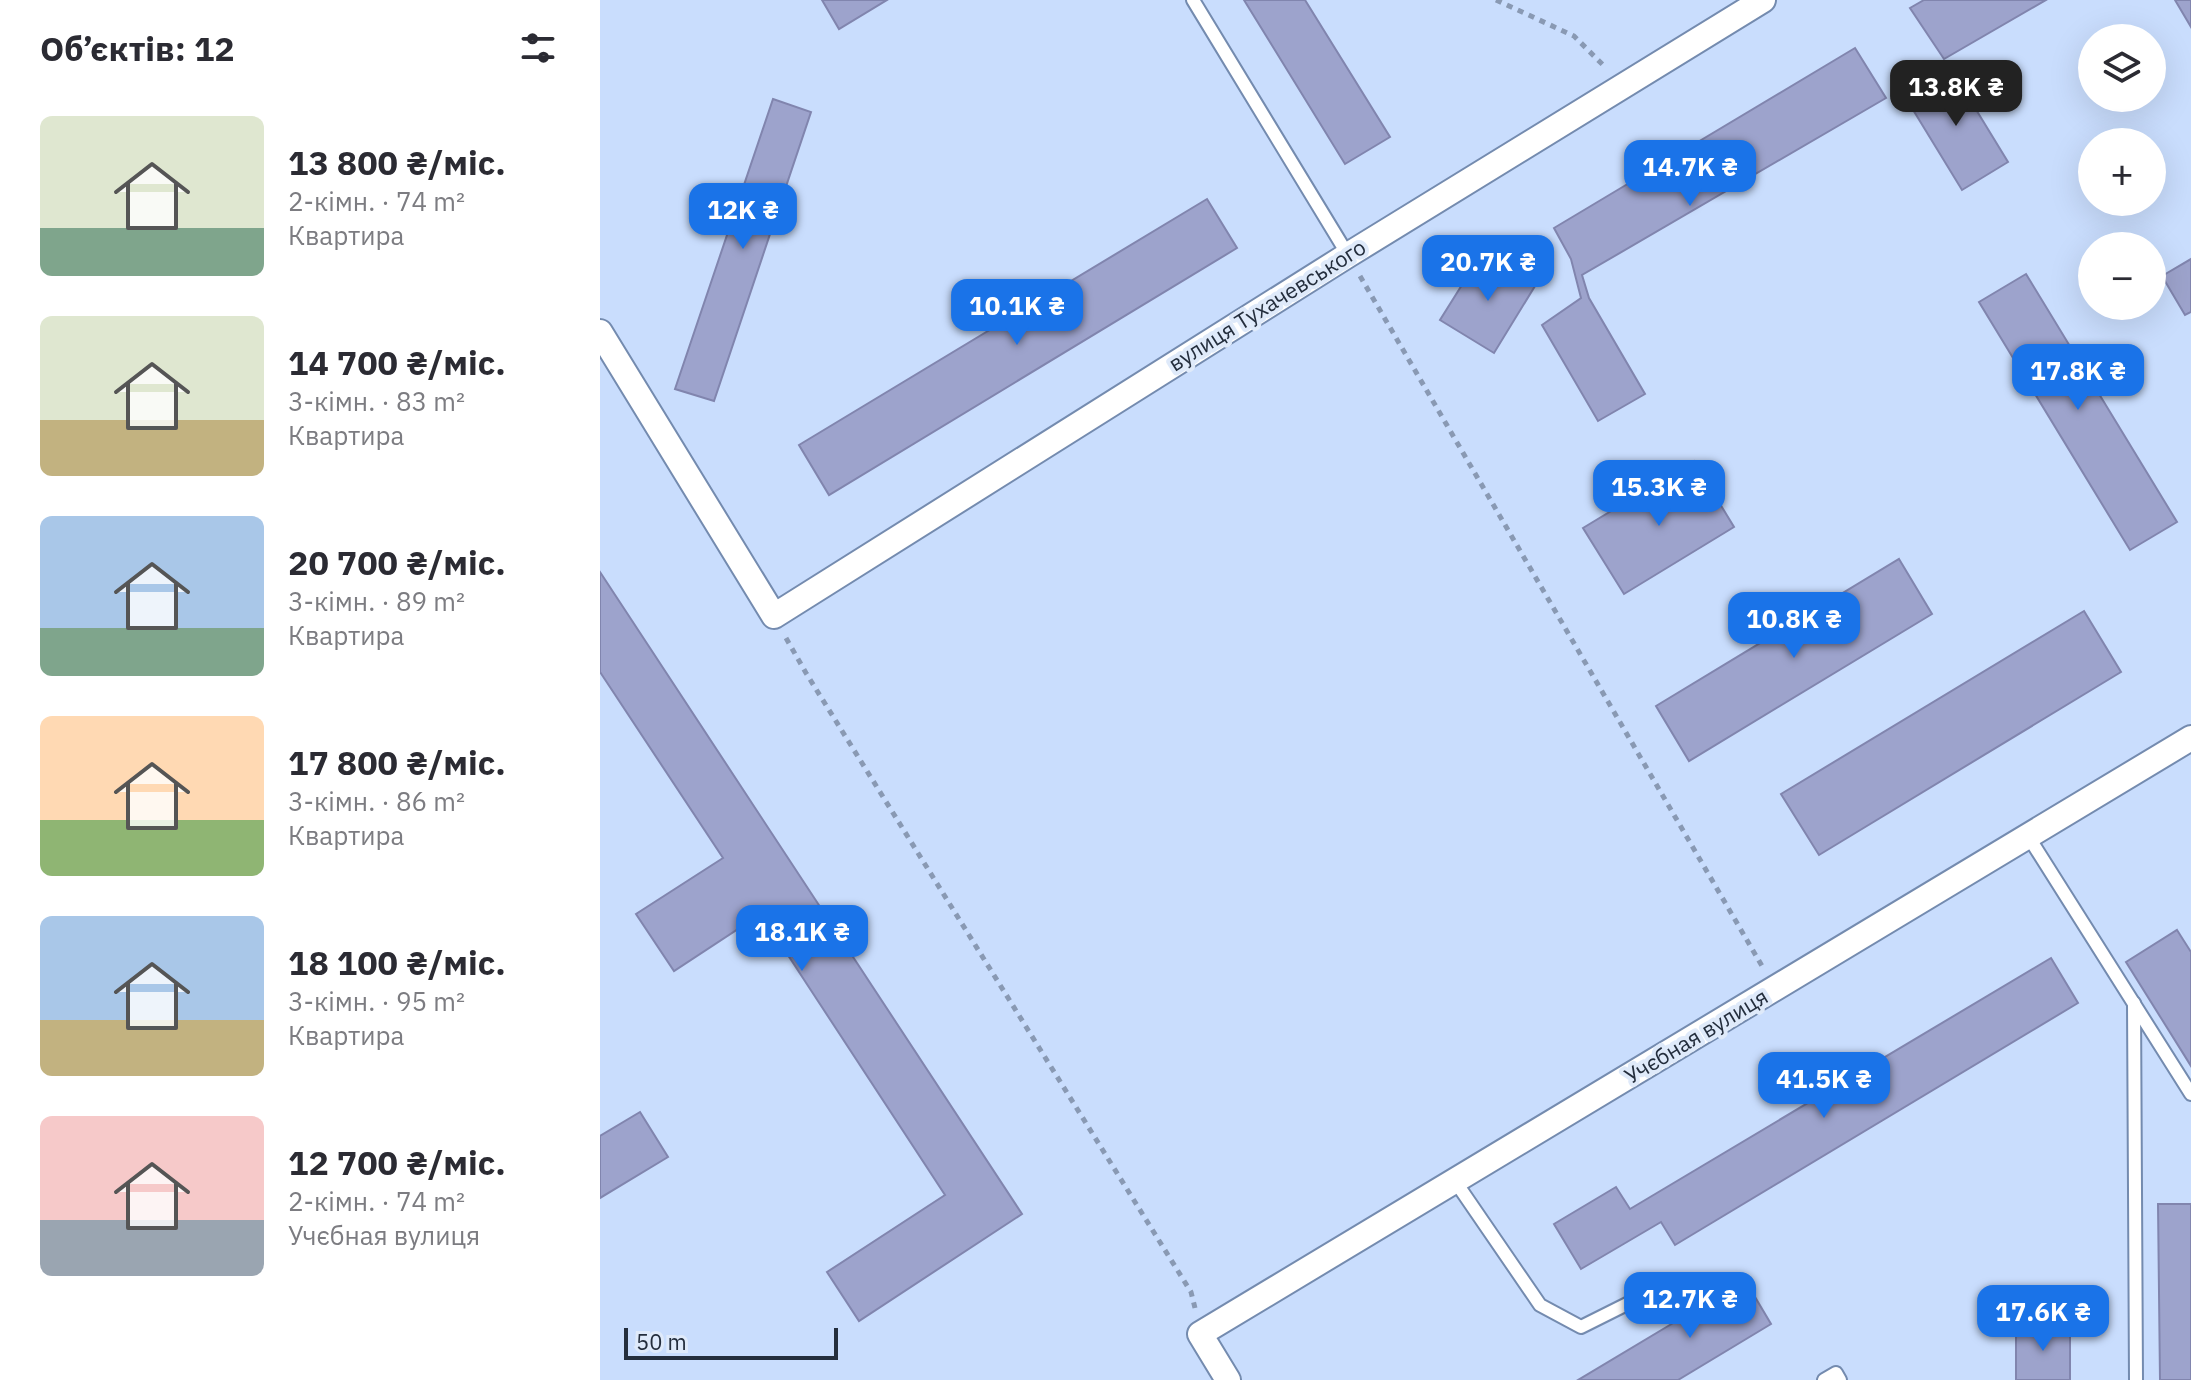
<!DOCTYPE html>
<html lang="uk">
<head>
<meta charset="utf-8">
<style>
  :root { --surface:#fff; --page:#f2f2f3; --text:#2b2b33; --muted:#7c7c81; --accent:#1a73e8 }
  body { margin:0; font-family:"IBM Plex Sans",sans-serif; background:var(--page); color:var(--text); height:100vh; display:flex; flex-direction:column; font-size:30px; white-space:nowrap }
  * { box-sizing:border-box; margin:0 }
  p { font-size:26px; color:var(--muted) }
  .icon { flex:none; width:44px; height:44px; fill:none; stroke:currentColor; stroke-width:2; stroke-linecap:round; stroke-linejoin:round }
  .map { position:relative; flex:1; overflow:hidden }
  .side { display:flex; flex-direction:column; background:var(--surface); width:600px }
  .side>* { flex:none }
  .controls { position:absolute; left:1478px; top:24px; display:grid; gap:16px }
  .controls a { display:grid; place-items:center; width:88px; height:88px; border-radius:50%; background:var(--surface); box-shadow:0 8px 32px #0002; font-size:40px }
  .scale { position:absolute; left:24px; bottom:20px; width:214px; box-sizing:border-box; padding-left:8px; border:4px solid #242e3d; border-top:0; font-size:22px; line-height:28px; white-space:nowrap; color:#242e3d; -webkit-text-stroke:6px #dfeafa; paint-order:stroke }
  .price { position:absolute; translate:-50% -68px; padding:0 18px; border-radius:16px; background:var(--accent); color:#fff; font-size:26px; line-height:52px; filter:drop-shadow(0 2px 4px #0008) }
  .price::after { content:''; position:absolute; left:50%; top:48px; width:24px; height:18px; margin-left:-12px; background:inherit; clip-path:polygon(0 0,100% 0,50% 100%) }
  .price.selected { background:#222; color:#fff }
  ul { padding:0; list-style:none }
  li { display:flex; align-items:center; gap:24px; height:200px; padding:0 40px }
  li span { display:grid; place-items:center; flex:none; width:224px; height:160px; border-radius:12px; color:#555 }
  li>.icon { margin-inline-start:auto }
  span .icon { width:96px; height:96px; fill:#fffc; stroke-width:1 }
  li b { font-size:34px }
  h2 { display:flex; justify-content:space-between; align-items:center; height:96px; padding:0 40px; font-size:34px }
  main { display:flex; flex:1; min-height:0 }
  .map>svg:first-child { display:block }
  .building { fill:#9da3cc; stroke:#8185ae; stroke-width:2 }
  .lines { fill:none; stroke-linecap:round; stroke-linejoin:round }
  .lane-casing { stroke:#748baf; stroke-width:16 }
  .street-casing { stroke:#748baf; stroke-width:28 }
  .path { stroke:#8999b3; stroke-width:5; stroke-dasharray:6 6; stroke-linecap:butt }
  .lane { stroke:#fff; stroke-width:12 }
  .street { stroke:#fff; stroke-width:24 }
  .labels { text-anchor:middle; stroke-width:8; stroke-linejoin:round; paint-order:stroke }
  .street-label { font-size:22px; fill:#242e3d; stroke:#dfeafa }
</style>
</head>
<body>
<main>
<section class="side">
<h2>Об’єктів: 12<svg class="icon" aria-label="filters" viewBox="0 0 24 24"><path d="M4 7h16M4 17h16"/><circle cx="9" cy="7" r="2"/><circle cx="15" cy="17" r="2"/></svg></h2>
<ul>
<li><span style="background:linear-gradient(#dfe7d0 70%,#7fa58c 0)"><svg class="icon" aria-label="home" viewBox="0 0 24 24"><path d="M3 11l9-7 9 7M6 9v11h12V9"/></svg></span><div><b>13 800 ₴/міс.</b><p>2-кімн. · 74 m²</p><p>Квартира</p></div></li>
<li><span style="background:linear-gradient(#dfe7d0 65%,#c2b280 0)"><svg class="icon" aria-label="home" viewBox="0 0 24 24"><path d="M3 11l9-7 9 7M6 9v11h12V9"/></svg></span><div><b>14 700 ₴/міс.</b><p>3-кімн. · 83 m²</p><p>Квартира</p></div></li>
<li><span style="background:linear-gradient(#a9c7e8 70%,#7fa58c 0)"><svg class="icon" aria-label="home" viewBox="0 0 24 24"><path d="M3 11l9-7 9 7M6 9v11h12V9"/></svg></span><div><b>20 700 ₴/міс.</b><p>3-кімн. · 89 m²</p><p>Квартира</p></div></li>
<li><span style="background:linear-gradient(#ffd9b3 65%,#8fb573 0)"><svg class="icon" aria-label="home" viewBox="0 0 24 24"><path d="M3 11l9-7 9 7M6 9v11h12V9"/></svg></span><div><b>17 800 ₴/міс.</b><p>3-кімн. · 86 m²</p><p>Квартира</p></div></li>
<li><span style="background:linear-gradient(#a9c7e8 65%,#c2b280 0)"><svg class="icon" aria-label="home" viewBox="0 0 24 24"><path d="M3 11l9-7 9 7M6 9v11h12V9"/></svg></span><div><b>18 100 ₴/міс.</b><p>3-кімн. · 95 m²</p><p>Квартира</p></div></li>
<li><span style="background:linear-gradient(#f6c9c9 65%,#9aa5b1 0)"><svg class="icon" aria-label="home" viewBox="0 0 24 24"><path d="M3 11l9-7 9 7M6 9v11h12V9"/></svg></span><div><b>12 700 ₴/міс.</b><p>2-кімн. · 74 m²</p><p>Учєбная вулиця</p></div></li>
</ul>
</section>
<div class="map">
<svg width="1591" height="1380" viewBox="0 0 1591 1380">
  <rect width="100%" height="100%" fill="#c9ddfd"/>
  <g class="building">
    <polygon points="222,0 287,0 239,29"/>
    <polygon points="644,0 705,0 790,137 745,164"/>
    <polygon points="1324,0 1446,0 1344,59 1310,8"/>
    <polygon points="1575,0 1591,0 1591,27"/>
    <polygon points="1255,48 1286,98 982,275 989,298 1045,394 998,421 942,325 981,298 971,259 954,228"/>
    <polygon points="1350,67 1408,162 1362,190 1304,95"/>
    <polygon points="173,99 211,112 114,401 75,389"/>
    <polygon points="607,199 637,248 229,495 199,445"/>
    <polygon points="882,253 935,286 894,353 840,320"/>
    <polygon points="1591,259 1591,312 1585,315 1562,276"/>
    <polygon points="1426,274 1577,522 1530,550 1379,302"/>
    <polygon points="1094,461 1134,527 1024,594 983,528"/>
    <polygon points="1299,559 1332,614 1089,761 1056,706"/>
    <polygon points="0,572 422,1214 259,1321 227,1272 345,1195 161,914 74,971 36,914 123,858 0,672"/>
    <polygon points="1484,611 1521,672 1219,855 1181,794"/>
    <polygon points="1577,930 1591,952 1591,1066 1526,962"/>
    <polygon points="1451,958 1478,1003 1075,1245 1061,1222 981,1269 954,1224 1016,1187 1030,1209"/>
    <polygon points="40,1112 68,1157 0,1198 0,1136"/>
    <polygon points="1558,1204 1591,1204 1591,1380 1560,1380"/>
    <polygon points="1145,1280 1171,1324 1078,1380 978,1380"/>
    <rect x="1416" y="1326" width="54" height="54"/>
  </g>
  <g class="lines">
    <g class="lane-casing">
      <g id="lane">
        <polyline points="593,0 748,255"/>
        <polyline points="1428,836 1591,1094"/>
        <polyline points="1534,1003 1536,1380"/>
        <polyline points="855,1181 940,1305 981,1327 1049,1293"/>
        <polyline points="1224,1380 1236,1373 1240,1380"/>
      </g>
    </g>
    <g class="street-casing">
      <g id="street">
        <polyline points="0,332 174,616 748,255 1163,0"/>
        <polyline points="628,1380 600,1334 1591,738"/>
      </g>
    </g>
    <g class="path">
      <polyline points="896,0 974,36 1006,68"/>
      <polyline points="760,276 1162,966"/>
      <polyline points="186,638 206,673 591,1292 595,1308"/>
    </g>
    <use href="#lane" class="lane"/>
    <use href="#street" class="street"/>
  </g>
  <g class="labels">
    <g class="street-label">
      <text transform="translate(667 305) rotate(-32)" y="8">вулиця Тухачевського</text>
      <text transform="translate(1096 1036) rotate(-31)" y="8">Учєбная вулиця</text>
    </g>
  </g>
</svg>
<div class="controls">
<a><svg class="icon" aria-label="layers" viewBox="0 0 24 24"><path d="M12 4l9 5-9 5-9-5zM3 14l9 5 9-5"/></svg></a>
<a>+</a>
<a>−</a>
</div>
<div class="scale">50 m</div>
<b class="price selected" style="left:1356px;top:128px">13.8K ₴</b>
<b class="price" style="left:1090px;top:208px">14.7K ₴</b>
<b class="price" style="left:143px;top:251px">12K ₴</b>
<b class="price" style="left:888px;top:303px">20.7K ₴</b>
<b class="price" style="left:417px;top:347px">10.1K ₴</b>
<b class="price" style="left:1478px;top:412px">17.8K ₴</b>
<b class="price" style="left:1059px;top:528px">15.3K ₴</b>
<b class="price" style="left:1194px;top:660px">10.8K ₴</b>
<b class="price" style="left:202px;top:973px">18.1K ₴</b>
<b class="price" style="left:1224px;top:1120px">41.5K ₴</b>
<b class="price" style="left:1090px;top:1340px">12.7K ₴</b>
<b class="price" style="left:1443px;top:1353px">17.6K ₴</b>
</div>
</main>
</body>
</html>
